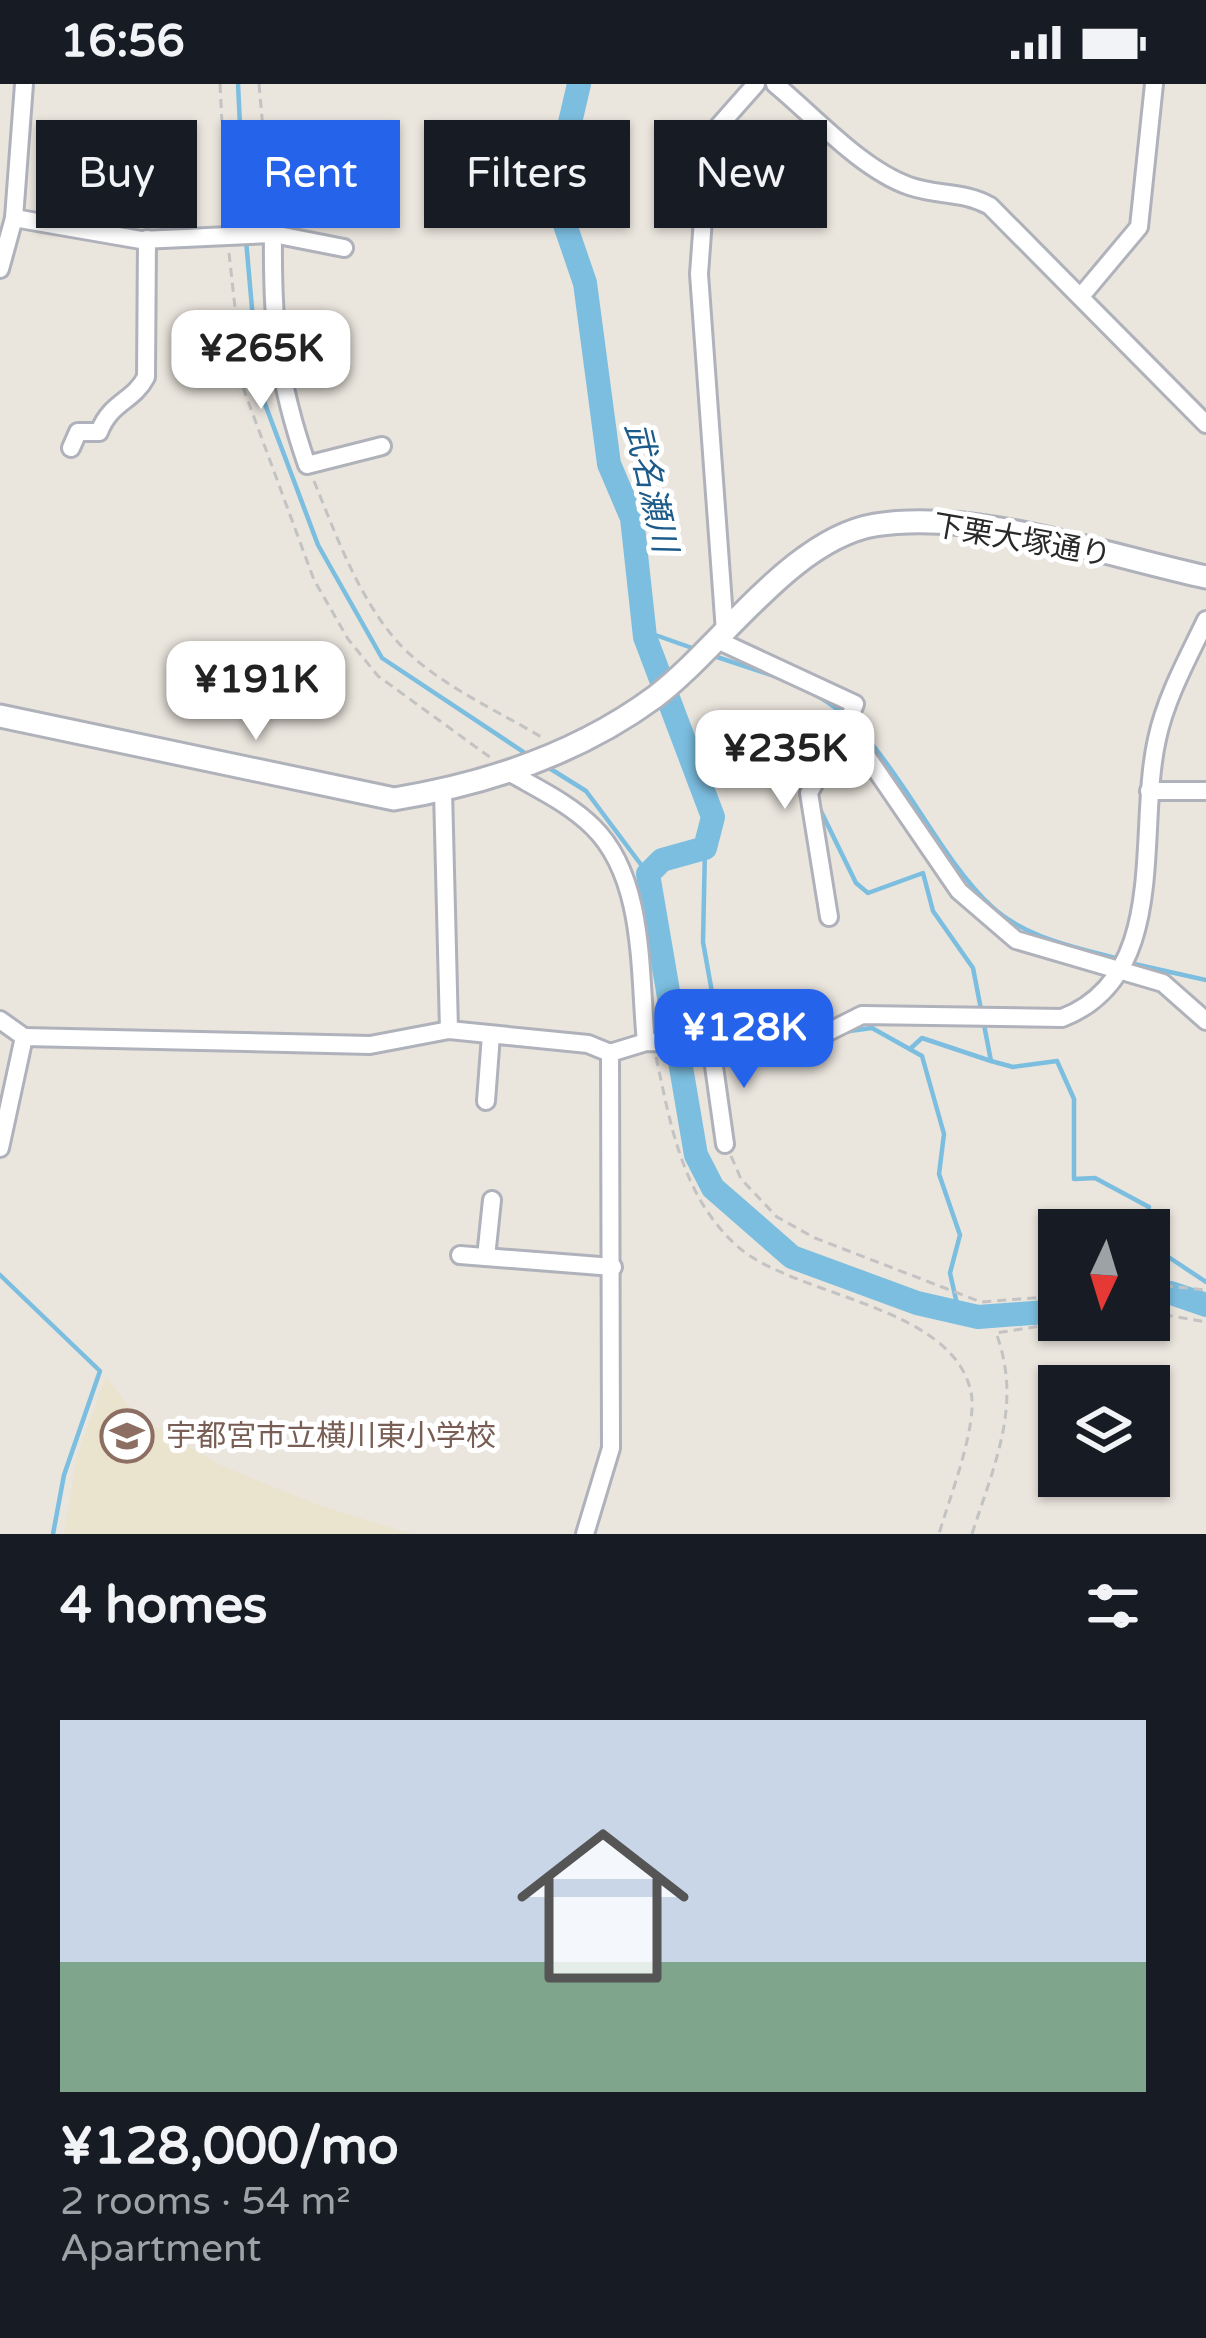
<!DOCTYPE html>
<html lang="en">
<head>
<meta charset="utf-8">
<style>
  :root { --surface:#171b24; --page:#20242c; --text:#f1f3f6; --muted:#9ea1a6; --accent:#2563eb }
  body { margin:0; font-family:"Varela Round","Noto Sans JP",sans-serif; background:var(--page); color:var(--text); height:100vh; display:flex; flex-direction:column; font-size:45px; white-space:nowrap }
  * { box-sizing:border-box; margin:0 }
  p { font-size:39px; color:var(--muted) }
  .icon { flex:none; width:66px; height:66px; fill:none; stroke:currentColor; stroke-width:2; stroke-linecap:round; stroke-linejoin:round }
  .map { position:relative; height:1450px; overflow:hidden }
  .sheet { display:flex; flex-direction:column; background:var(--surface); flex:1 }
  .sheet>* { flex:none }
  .top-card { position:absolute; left:36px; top:36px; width:1134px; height:108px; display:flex; gap:24px }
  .needle { width:78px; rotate:184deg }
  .tools { position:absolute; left:1038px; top:1125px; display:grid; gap:24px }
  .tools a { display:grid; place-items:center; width:132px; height:132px; border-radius:0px; background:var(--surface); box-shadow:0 3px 9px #0004; font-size:60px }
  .price { position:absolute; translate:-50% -102px; padding:0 27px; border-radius:24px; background:#fff; color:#222; font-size:39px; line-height:78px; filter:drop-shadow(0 3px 6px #0008) }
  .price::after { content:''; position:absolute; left:50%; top:72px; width:36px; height:27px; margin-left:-18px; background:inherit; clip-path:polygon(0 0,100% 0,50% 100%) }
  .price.current { background:var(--accent); color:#fff }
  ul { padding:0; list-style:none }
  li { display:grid; align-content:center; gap:24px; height:636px; padding:0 60px }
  li span { display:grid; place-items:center; height:372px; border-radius:0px; color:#555 }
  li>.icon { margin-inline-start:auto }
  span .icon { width:216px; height:216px; fill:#fffc; stroke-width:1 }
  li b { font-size:51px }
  h2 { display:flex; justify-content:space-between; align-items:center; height:144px; padding:0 60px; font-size:51px }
  .tag { padding:0 42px; border-radius:0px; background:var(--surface); box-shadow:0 3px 9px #0004; font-size:42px; line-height:108px }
  .tag.current { background:var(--accent); color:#fff }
  .status { display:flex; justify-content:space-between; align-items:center; height:84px; padding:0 60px; background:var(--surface); direction:ltr }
  .status svg { height:33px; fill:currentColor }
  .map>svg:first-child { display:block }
  .education { fill:#eae3ce }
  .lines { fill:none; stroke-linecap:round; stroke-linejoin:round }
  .stream { stroke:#7cbee0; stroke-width:4.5 }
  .river { stroke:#7cbee0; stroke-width:24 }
  .minor-casing { stroke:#b0b2bb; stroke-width:22 }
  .tertiary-casing { stroke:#b0b2bb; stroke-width:27 }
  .path { stroke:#c3c3c3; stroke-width:3; stroke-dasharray:9 6; stroke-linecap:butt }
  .minor { stroke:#fff; stroke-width:16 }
  .tertiary { stroke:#fff; stroke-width:21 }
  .labels { text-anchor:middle; stroke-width:10; stroke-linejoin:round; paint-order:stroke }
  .street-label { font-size:30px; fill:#292929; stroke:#fff }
  .education-label { font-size:30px; fill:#785e54; stroke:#fff; text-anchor:start }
  .water-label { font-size:33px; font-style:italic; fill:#1d5c8a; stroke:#fff }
</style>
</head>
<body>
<div class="status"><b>16:56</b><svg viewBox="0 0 49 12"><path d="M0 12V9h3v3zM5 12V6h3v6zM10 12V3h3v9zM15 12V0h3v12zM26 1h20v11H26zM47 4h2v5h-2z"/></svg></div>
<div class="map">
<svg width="1206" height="1450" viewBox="0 0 1206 1450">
  <rect width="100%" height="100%" fill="#eae5dd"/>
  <polygon class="education" points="106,1293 136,1331 220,1381 318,1421 411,1450 64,1450 77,1372"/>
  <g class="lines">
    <g class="stream">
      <polyline points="238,0 245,145"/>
      <polyline points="246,156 259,304 318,461 382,574 531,673"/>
      <polyline points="644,547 695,565"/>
      <polyline points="711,571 786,596"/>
      <path d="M812,609c76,38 116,154 179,213 34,32 84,41 128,53"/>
      <polyline points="546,682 586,707 648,790"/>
      <polyline points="807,697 837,625"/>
      <polyline points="815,715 856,799 868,809 923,789 933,827 973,884 991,977 1013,983 1057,977 1074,1015 1074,1095 1095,1094 1149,1123 1143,1146"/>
      <polyline points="705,764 703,858 715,925 745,942 813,948"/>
      <polyline points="1130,879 1206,896"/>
      <polyline points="842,948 872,944 922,972 944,1050 939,1090 960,1151 950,1189 959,1229"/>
      <polyline points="911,964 922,954 991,977"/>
      <polyline points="1149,1171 1167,1172 1206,1198"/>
      <polyline points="0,1191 100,1287 64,1391 53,1450"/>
    </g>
    <g class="river">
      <polyline points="579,0 562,73 560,126 585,199 609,380 632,434 645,553 713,733 705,764 662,776 648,790 696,1071 713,1104 792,1173 917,1219 978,1233 1059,1227"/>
      <polyline points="1149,1212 1171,1209 1206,1221"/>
    </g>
    <g class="minor-casing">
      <g id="minor">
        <path d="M775,0c40,33 86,85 134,102 28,10 55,5 81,20l216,218"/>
        <polyline points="14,134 141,156 273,150 344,164"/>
        <path d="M273,150c-1,91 4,144 34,231l75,-19"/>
        <polyline points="0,185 14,134 24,0"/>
        <polyline points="1082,211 1139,143 1154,0"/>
        <path d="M71,364l7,-16h21c12,-31 34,-30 47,-55l1,-138"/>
        <polyline points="725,548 699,190 709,53 756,0"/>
        <polyline points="715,555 855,620 846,642 959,807 1016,856 1163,899 1206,937"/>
        <path d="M507,687c29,17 62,32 86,56 53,52 46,148 53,215"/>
        <polyline points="443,707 449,946"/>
        <polyline points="1149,707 1206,707"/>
        <polyline points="829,833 809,709 846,642"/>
        <polyline points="0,936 24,953 0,1064"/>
        <polyline points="24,953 370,961 449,946 588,960 610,969"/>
        <polyline points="711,961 725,1060"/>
        <polyline points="486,1017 491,951"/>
        <polyline points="460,1171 613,1183"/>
        <polyline points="486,1173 492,1116"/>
        <path d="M585,1450l26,-86 -1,-395 36,-11 160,1 56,-28 200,3c109,-42 74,-186 95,-279 9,-42 31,-81 49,-119"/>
      </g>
    </g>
    <g class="tertiary-casing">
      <path id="tertiary" d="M0,632l394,83c92,-15 185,-46 261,-102 65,-49 136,-158 220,-172 102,-16 230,30 331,52"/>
    </g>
    <g class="path">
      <polyline points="220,0 227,136"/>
      <polyline points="259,0 271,136"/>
      <polyline points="229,169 244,306 314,496 348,555 378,592 491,674"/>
      <path d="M314,397c22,54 43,113 81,158 37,43 100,70 148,99"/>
      <path d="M656,973c15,69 26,139 81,189 59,52 215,58 234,146 7,34 -22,107 -32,142"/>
      <polyline points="731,1072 741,1095 777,1133 815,1154 981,1218 1059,1212"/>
      <polyline points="1149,1200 1206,1206"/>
      <polyline points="1149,1228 1206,1238"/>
      <path d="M972,1450c22,-69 51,-130 24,-201l83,-13"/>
    </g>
    <use href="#minor" class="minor"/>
    <use href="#tertiary" class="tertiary"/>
  </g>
  <defs>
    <g id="school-ring" transform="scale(2.7)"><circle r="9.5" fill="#fff" stroke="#8d6e63" stroke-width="1.5"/><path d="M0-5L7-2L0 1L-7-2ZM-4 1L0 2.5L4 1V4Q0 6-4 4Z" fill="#8d6e63"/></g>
  </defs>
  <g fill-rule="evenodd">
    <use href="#school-ring" x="127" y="1352"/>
  </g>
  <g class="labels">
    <g class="street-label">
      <text transform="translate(1022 456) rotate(10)" y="10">下栗大塚通り</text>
    </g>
    <g class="education-label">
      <text x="166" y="1362">宇都宮市立横川東小学校</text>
    </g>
    <g class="water-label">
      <text transform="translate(652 403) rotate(77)" y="12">武名瀬川</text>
    </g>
  </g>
</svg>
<div class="tools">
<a><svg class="needle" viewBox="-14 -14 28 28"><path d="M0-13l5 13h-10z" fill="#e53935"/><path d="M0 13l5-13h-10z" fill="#9ea1a6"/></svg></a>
<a><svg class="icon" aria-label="layers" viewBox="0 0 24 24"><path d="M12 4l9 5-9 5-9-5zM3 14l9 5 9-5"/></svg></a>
</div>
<b class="price" style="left:261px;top:328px">¥265K</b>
<b class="price" style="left:256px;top:659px">¥191K</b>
<b class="price" style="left:785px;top:728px">¥235K</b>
<b class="price current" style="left:744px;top:1007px">¥128K</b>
<div class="top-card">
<a class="tag">Buy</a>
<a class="tag current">Rent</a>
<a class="tag">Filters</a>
<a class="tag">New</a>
</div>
</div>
<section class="sheet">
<h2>4 homes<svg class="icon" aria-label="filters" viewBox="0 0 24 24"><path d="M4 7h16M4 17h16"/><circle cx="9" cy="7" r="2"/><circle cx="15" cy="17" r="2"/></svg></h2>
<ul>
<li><span style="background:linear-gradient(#c9d6e8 65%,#7fa58c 0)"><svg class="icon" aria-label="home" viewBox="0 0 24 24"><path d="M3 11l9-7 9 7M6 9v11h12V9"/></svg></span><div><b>¥128,000/mo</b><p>2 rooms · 54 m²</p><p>Apartment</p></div></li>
</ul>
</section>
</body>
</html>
